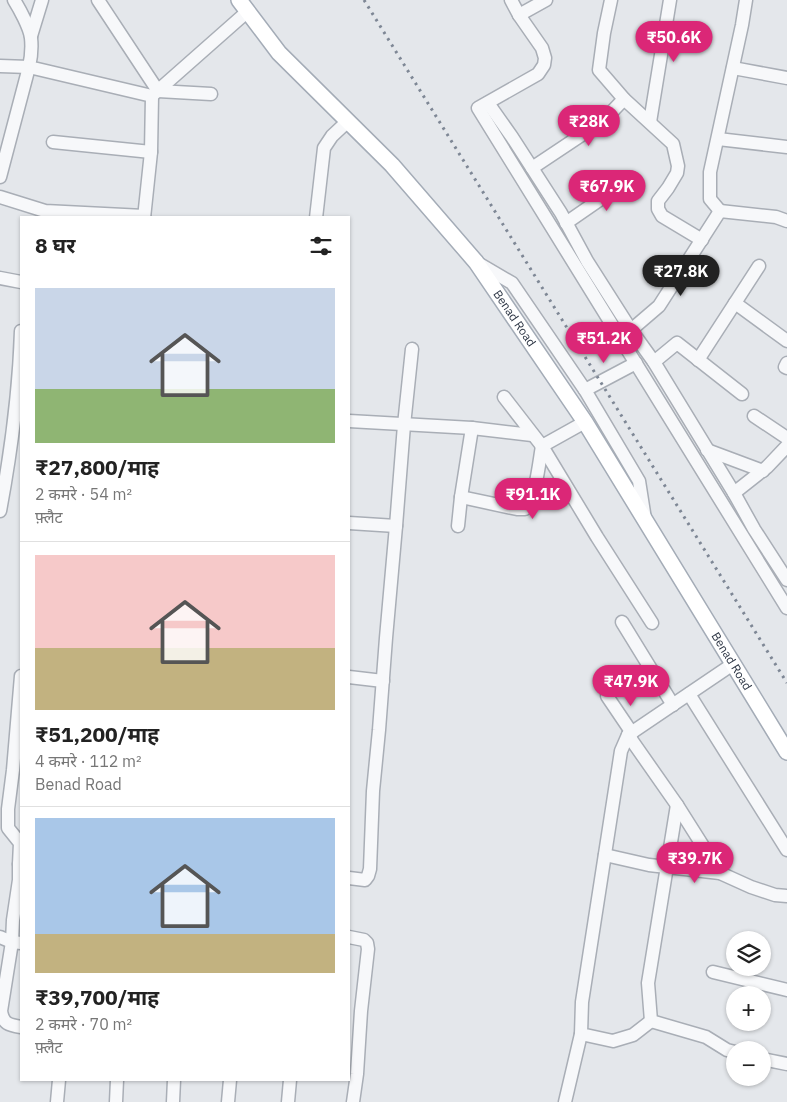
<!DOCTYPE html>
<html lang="hi">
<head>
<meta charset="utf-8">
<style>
  :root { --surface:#fff; --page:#f2f2f2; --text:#222; --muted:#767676; --line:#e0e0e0; --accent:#db2777 }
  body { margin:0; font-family:"IBM Plex Sans","Noto Sans Devanagari",sans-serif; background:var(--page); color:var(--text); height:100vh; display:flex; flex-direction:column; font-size:19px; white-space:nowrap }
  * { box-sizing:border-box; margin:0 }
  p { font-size:16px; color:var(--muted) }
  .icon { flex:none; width:28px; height:28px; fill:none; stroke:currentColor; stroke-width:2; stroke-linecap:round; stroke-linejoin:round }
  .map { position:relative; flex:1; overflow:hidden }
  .side { position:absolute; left:20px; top:216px; width:330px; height:865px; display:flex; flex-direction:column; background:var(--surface); border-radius:0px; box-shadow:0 1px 4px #0004 }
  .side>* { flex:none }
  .fabs { position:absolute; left:726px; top:931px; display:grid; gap:10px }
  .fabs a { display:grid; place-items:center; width:45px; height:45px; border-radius:50%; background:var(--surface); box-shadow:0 1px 4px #0004; font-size:25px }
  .price { position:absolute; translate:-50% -42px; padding:0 11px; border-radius:18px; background:var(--accent); color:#fff; font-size:16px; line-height:32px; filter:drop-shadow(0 1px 2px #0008) }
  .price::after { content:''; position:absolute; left:50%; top:30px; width:15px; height:11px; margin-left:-8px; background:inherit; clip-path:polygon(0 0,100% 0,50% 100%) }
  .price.selected { background:#222; color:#fff }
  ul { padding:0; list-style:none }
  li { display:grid; align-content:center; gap:10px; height:265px; padding:0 15px }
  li+li { border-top:1px solid var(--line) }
  li span { display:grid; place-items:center; height:155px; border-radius:0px; color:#555 }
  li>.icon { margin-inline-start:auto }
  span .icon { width:90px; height:90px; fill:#fffc; stroke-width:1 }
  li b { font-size:21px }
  h2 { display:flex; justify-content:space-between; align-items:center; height:60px; padding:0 15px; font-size:21px }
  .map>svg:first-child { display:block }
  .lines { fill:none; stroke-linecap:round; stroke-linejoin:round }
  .minor-casing { stroke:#a9aeb6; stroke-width:15 }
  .major-casing { stroke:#a4acb7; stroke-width:18 }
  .minor { stroke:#f7f8fa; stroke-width:12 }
  .major { stroke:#fff; stroke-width:15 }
  .rail { stroke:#7e8795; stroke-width:3; stroke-dasharray:2.5 5; stroke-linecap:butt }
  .labels { text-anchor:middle; stroke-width:5; stroke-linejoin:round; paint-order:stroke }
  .street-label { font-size:12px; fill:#2c3544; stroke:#f4f6f9 }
</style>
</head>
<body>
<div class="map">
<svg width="787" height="1102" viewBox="0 0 787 1102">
  <rect width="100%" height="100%" fill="#e4e7eb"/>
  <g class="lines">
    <g class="minor-casing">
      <g id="minor">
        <path d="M14,0c5,8 16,28 17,38 1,9 0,20 -2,29l123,29 -1,56 -7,66"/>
        <polyline points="98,0 158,91 211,94"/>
        <polyline points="511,0 519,15 542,48 545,58 544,65 538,74 478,108 787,608"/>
        <polyline points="611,0 604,33 599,70 624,99 673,144 678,166 677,173 668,188 658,201 658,209 662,216 702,240"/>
        <polyline points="519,15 546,0"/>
        <polyline points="31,36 42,0"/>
        <polyline points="0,66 29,67 0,177"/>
        <polyline points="733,68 787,78"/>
        <polyline points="154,94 248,11"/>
        <polyline points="488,103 512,137 561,213 587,261 631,330 654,362 734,493 754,529 787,580"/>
        <polyline points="650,122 670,0"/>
        <polyline points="718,139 787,147"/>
        <polyline points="53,142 151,152"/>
        <polyline points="532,168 604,120 624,99"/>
        <polyline points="0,197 45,211 144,216"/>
        <polyline points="720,211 710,199 710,172 742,25 746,0"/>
        <polyline points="316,218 324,148 332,136 348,121"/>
        <polyline points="566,223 631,178"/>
        <polyline points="476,262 512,283 585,390 639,481 645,519"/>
        <polyline points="0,278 21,282"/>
        <polyline points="735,303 787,341"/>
        <polyline points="631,330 659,306 720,211 776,217 787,221"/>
        <polyline points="698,360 759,266"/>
        <polyline points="654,362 677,343 742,394"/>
        <polyline points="787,363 785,367 787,368"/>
        <polyline points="585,390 636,363"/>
        <polyline points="504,397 542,446 597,537 652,623"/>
        <polyline points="754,416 787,438"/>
        <polyline points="349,421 472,428 532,435"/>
        <polyline points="707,450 763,471"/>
        <polyline points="734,493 767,467 787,446"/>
        <path d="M461,497l56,12h8c11,-12 14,-46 17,-63l43,-24"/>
        <path d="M0,511c11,-59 19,-119 21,-180"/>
        <polyline points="349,523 396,526"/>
        <polyline points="458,526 461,497 472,428"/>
        <polyline points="622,622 673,705"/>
        <polyline points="21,676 13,770 8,809 8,828 20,843 19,864 21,864"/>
        <polyline points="349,677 383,681"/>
        <polyline points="689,694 787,850"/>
        <polyline points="607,696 632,733"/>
        <polyline points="628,735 733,664"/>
        <polyline points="677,805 648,983 651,1021 706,1037 727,1050 735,1052"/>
        <polyline points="605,855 649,865 720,873 751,887 775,895 787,896"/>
        <path d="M19,864v16l-6,40 -1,22 -11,69c2,13 8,14 20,16"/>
        <polyline points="349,878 365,880 368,876 370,869 373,791 379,730 386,638 396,526 404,425 412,349"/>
        <polyline points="0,937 12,942 21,943"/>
        <polyline points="349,937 364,940 367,943 368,949 361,1011 357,1074 353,1102"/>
        <polyline points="713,972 787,990"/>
        <polyline points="651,1021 633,1035 613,1041 581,1034 582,1002 621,751 628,735 677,805 720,873"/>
        <polyline points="762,1059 787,1064"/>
        <polyline points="57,1102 59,1080"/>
        <polyline points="116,1102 117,1080"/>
        <polyline points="173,1102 174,1080"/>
        <polyline points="228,1102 230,1080"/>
        <polyline points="288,1102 290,1080"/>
        <polyline points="565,1102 581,1034"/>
      </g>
    </g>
    <g class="major-casing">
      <g id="major">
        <path id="s1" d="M239,0l40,53 113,112 84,97 109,160 202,330"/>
      </g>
    </g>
    <use href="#minor" class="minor"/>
    <use href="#major" class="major"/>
    <polyline class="rail" points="364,0 787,683"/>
  </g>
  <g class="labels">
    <g class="street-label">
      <text dy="4" stroke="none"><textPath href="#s1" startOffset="422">Benad Road</textPath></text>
      <text dy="4" stroke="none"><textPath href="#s1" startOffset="828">Benad Road</textPath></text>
    </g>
  </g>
</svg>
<div class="fabs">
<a><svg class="icon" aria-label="layers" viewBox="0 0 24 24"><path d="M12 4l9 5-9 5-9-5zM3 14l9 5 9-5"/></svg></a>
<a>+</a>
<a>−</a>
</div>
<b class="price" style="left:674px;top:63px">₹50.6K</b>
<b class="price" style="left:589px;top:147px">₹28K</b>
<b class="price" style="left:607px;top:212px">₹67.9K</b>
<b class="price selected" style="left:681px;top:297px">₹27.8K</b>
<b class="price" style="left:604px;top:364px">₹51.2K</b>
<b class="price" style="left:533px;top:520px">₹91.1K</b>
<b class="price" style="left:631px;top:707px">₹47.9K</b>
<b class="price" style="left:695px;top:884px">₹39.7K</b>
<section class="side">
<h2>8 घर<svg class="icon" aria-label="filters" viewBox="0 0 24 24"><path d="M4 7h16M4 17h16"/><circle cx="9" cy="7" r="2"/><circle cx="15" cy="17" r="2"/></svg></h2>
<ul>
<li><span style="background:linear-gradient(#c9d6e8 65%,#8fb573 0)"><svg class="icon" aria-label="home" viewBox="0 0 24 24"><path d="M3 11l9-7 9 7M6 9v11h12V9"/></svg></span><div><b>₹27,800/माह</b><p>2 कमरे · 54 m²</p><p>फ़्लैट</p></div></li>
<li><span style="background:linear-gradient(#f6c9c9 60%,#c2b280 0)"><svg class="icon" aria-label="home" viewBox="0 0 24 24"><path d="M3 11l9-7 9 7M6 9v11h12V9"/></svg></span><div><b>₹51,200/माह</b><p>4 कमरे · 112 m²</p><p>Benad Road</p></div></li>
<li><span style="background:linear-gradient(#a9c7e8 75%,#c2b280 0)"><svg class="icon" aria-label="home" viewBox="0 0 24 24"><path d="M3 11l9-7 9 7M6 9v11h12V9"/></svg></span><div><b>₹39,700/माह</b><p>2 कमरे · 70 m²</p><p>फ़्लैट</p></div></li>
</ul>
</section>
</div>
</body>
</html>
